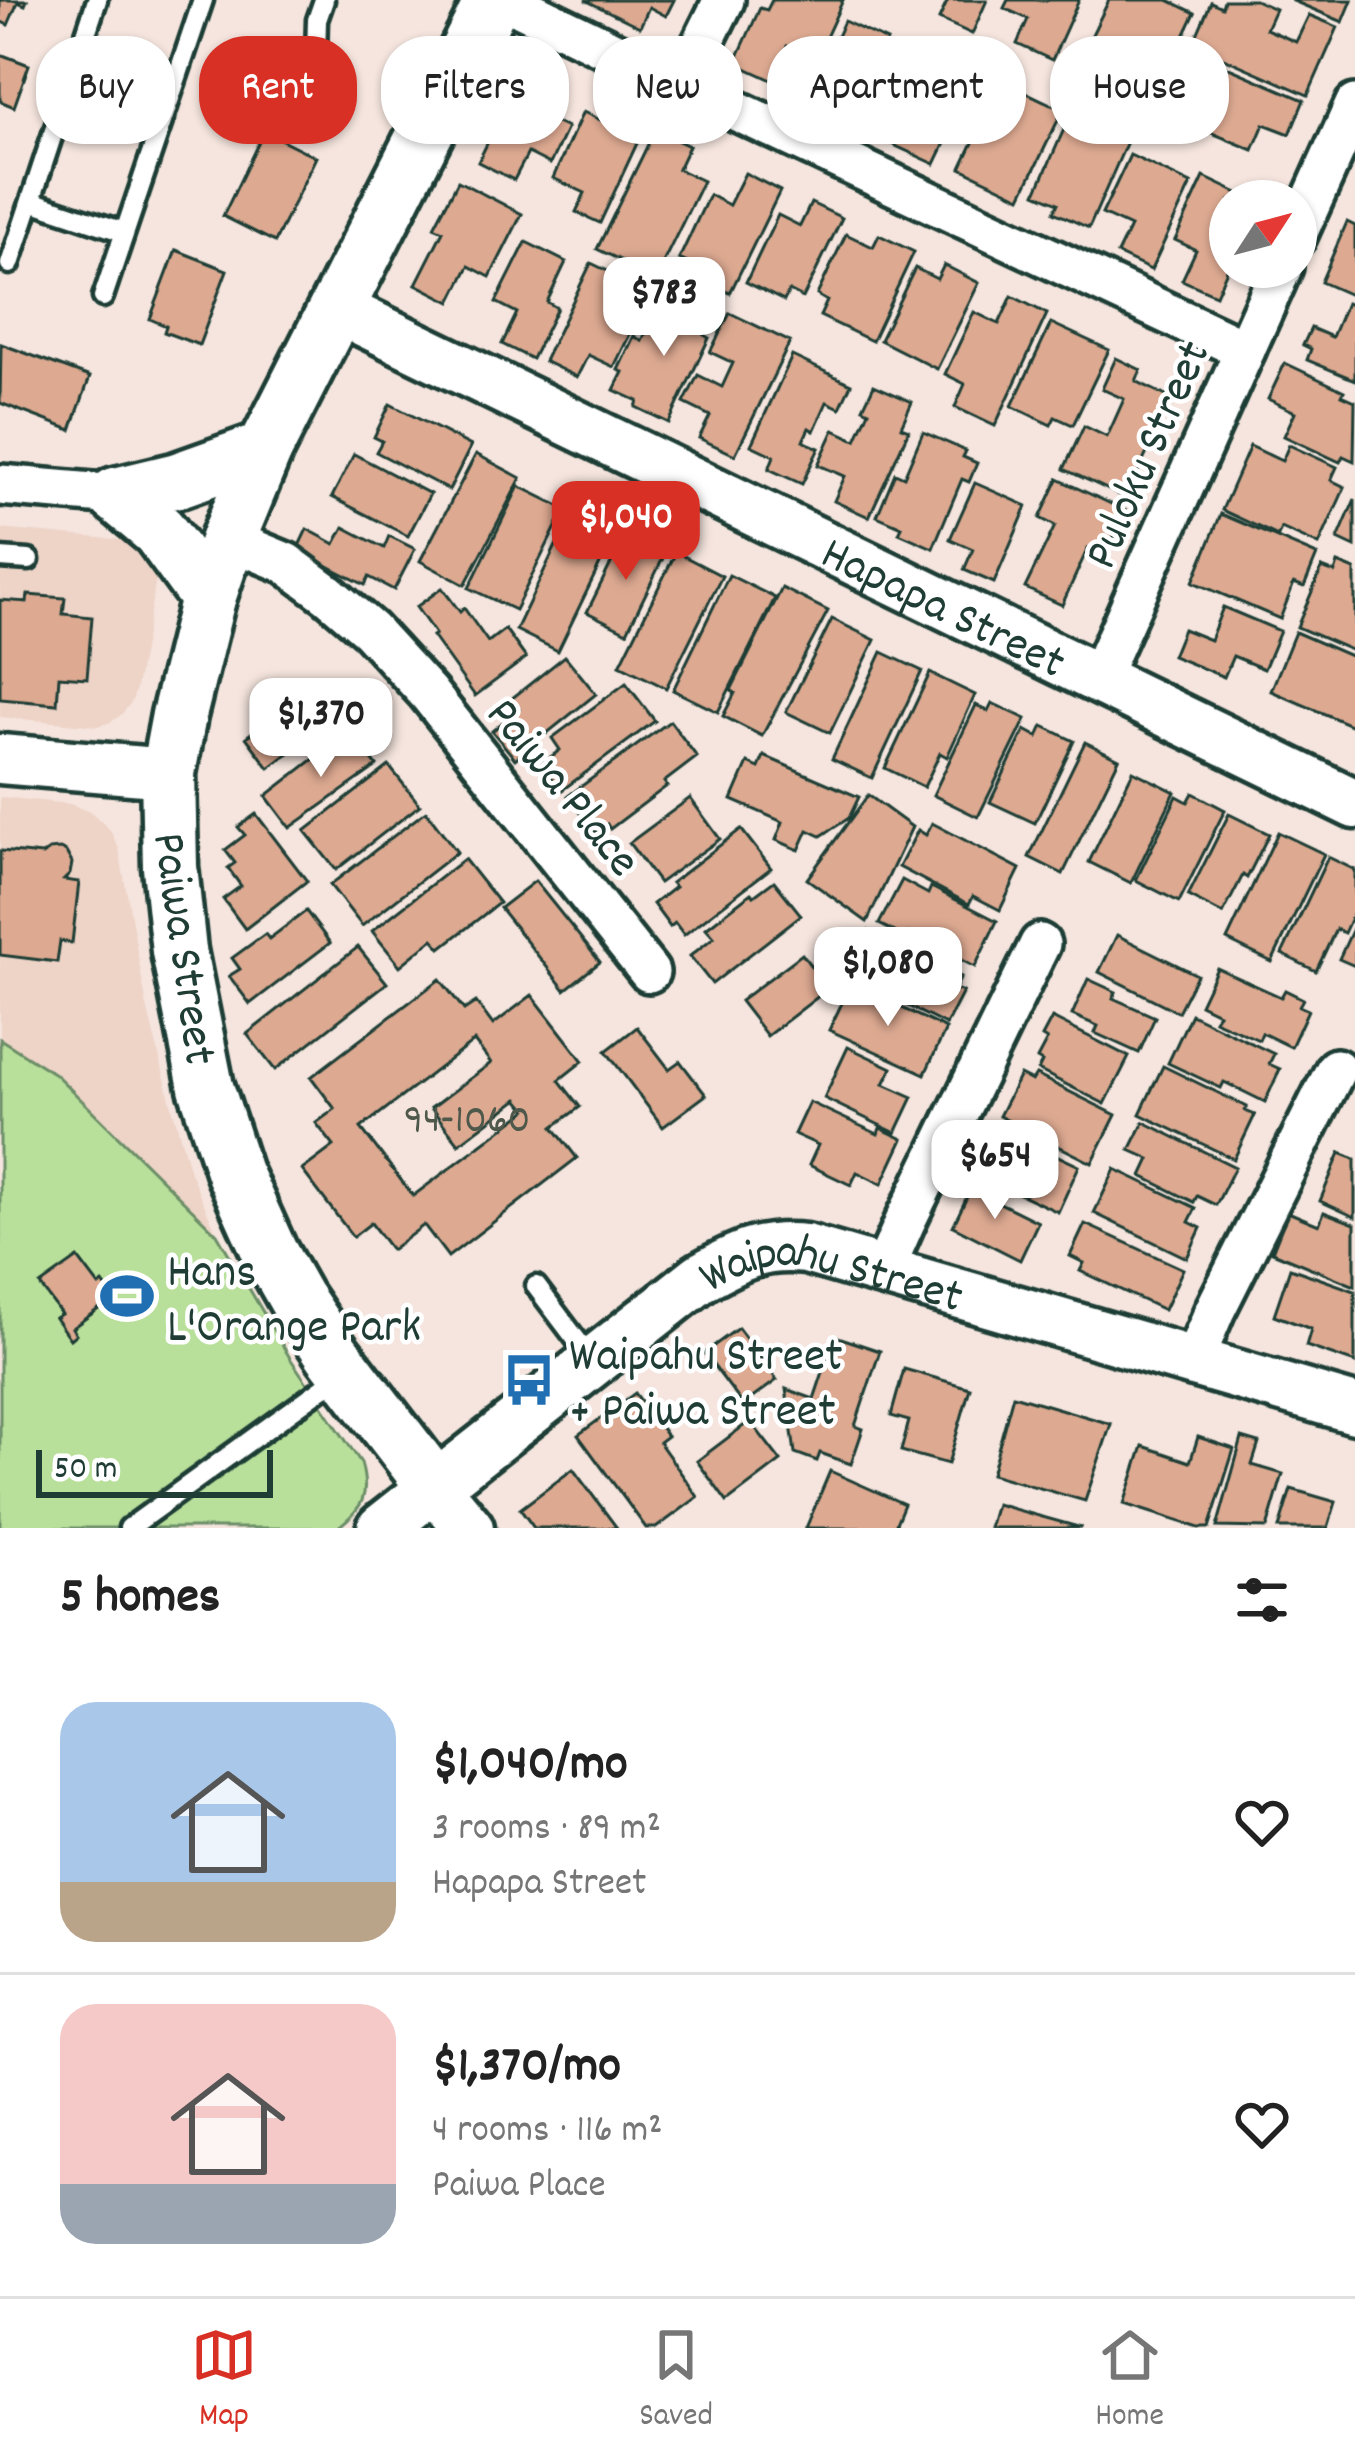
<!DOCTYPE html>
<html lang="en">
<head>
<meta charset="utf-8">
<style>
  :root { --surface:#fff; --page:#f2f2f2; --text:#222; --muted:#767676; --line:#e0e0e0; --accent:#d93025 }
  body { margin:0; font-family:Dekko,sans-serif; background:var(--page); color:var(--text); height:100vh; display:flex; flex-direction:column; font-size:45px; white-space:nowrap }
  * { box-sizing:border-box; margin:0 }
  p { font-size:39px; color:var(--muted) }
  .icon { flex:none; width:66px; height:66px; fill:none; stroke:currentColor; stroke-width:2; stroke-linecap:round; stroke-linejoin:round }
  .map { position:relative; height:1528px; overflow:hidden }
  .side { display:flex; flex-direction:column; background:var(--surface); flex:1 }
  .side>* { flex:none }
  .top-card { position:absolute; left:36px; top:36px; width:1284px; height:108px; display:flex; gap:24px }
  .needle { width:78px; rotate:54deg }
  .fabs { position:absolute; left:1209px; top:180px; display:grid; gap:24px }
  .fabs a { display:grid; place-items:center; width:108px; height:108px; border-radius:50%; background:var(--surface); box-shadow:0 3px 9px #0004; font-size:60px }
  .scale { position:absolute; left:36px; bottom:30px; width:237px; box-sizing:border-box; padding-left:12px; border:6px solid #1f3d34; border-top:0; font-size:33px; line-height:42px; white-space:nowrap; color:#1f3d34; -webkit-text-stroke:9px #fff; paint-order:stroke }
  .price { position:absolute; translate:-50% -102px; padding:0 27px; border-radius:24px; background:#fff; color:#222; font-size:39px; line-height:78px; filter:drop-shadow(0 3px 6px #0008) }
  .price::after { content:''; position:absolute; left:50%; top:72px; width:36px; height:27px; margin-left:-18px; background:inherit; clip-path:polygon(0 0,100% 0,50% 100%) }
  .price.active { background:var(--accent); color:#fff }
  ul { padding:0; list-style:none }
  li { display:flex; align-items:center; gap:36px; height:300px; padding:0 60px }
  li+li { border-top:3px solid var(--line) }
  li span { display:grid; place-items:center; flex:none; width:336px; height:240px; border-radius:36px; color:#555 }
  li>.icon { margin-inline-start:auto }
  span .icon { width:144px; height:144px; fill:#fffc; stroke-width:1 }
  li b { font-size:51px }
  h2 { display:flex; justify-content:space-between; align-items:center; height:144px; padding:0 60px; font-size:51px }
  .tag { padding:0 42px; border-radius:48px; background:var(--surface); box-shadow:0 3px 9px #0004; font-size:42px; line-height:108px }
  .tag.active { background:var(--accent); color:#fff }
  .dock { display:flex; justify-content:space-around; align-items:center; height:168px; border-top:3px solid var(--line); background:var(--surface); font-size:33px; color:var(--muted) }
  .dock a { display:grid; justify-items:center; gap:6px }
  .dock .active { color:var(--accent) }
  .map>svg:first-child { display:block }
  .built { fill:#eed3c7 }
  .green { fill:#b9e09b; stroke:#6c8e68; stroke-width:3 }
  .building { fill:#dda991; stroke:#1f3d34; stroke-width:3; fill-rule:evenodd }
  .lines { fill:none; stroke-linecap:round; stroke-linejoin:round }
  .service-casing { stroke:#1f3d34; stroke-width:27 }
  .minor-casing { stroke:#1f3d34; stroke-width:48 }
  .tertiary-casing { stroke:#1f3d34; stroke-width:57 }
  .secondary-casing { stroke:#1f3d34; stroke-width:63 }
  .service { stroke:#fff; stroke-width:18 }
  .minor { stroke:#fff; stroke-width:39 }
  .tertiary { stroke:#fff; stroke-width:48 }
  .secondary { stroke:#fff; stroke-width:54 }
  .labels { text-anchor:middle; stroke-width:9; stroke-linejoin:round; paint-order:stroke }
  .number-label { font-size:42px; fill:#4e584b }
  .street-label { font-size:48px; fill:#1f3d34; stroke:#fff }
  .poi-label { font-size:48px; fill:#1f3d34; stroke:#fff; text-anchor:start }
</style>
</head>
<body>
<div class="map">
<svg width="1355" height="1528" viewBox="0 0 1355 1528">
  <rect width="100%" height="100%" fill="#f5e5de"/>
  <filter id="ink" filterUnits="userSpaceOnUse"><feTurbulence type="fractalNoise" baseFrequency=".00833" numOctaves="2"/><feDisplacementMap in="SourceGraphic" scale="24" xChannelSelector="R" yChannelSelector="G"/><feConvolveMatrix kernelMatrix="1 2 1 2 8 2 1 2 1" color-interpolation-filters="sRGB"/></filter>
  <g filter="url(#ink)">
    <g class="built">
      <polygon points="0,529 132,541 152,561 156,579 136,688 132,701 122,714 111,722 98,726 0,717"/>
      <polygon points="0,797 70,804 92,813 110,830 119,849 147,1007 172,1107 190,1172 217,1234 55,1074 0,1039"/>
    </g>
    <path class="green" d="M0,1039l55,35 162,160 73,124 71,105c9,33 2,45 -24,65h-337z"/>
    <g class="building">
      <polygon points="0,0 27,0 25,5 18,2 8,25 0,21"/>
      <polygon points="585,0 674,0 666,16 649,7 640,27"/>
      <polygon points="772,0 843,0 816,59 787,46 772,80 735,63 760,8 767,10"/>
      <polygon points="948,0 987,0 972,34 939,19"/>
      <polygon points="1008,0 1079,0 1052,60 1017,44 1028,19 1004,8"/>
      <polygon points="1109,0 1168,0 1195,13 1163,80 1133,65 1125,79 1116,74 1110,86 1075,69"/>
      <polygon points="1224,0 1255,0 1275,9 1266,29 1296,42 1309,15 1338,27 1308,95 1203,49 1206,42 1196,37 1211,2 1222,7"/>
      <polygon points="1291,0 1352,0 1343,22"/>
      <polygon points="844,21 887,41 868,83 882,89 861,134 830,119 839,99 814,88"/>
      <polygon points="1187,50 1304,100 1290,134 1264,124 1253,150 1161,112"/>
      <polygon points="908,51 950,71 925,124 949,135 935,164 870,134"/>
      <polygon points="0,54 29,65 14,107 0,101"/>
      <polygon points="521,74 555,90 542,116 567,128 550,164 528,153 514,180 478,162"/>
      <polygon points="1002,81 1063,110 1021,197 961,168"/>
      <polygon points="612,108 646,124 600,223 576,212 585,193 553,178 583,112 605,122"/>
      <polygon points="1072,111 1129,137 1089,228 1054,212 1058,203 1036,193"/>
      <polygon points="655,130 689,146 678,169 703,181 656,277 597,249"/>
      <polygon points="264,131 316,157 275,242 223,216"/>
      <polygon points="1130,155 1191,184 1151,270 1117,254 1130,227 1102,214"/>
      <polygon points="745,173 780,191 730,293 710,284 714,275 679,259 709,195 729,205"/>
      <polygon points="1204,177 1248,198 1247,201 1230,201 1230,238 1225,248 1230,250 1230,263 1216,295 1182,280 1196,250 1175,240"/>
      <polygon points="458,181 522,214 490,277 469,266 451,302 416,284 443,231 434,227"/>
      <polygon points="811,203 842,218 803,298 789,291 784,301 746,282 778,215 800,226"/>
      <polygon points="1347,222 1355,226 1355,297 1321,282"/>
      <polygon points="846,234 873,247 879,235 914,252 872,341 820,316 827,301 817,295"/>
      <polygon points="526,242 566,262 547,302 557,308 532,359 502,344 517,313 496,302"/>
      <polygon points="176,250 227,270 199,345 164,332 166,326 150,319"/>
      <polygon points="591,263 647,290 636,313 618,304 608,323 630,334 614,367 588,355 577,377 544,361"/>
      <polygon points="944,265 979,283 937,369 880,340 915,268 937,279"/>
      <polygon points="663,296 711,319 704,335 709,338 669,423 636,407 638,401 614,390 623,372 618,370 634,336 642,341"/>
      <polygon points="1012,296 1047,314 995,426 955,407 965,384 945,374 974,312 999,324"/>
      <polygon points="1346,303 1355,307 1355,380 1307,360 1311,349 1303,345 1311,328 1332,337"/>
      <polygon points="730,313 790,342 735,455 699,438 710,416 684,403 698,375 722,387 733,363 710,352"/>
      <polygon points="1051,323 1109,350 1073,425 1055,417 1051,425 1012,406"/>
      <polygon points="1,344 90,377 71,430 0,403"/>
      <polygon points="792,356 851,384 840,408 827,402 814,431 809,428 803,441 819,448 802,484 769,469 774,456 751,445"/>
      <polygon points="1116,358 1141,370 1136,381 1172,399 1126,498 1064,469 1084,426 1107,437 1124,399 1102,389"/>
      <polygon points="1285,363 1344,391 1342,395 1355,401 1354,461 1343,456 1340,462 1284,436 1295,412 1268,399"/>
      <polygon points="874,385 912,402 901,427 909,430 869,517 834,501 845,476 818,465 834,430 856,440 869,411 863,408"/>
      <polygon points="390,404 471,446 449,490 376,452 382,441 374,437"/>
      <polygon points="923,432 966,451 963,457 977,463 969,482 962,479 933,548 899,533 902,527 877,516 895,473 904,477"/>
      <polygon points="1289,445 1337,467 1331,480 1345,487 1319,545 1281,528 1278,536 1222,510 1250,446 1282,461"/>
      <polygon points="354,454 430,494 408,536 332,497"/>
      <polygon points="476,454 521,478 465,585 420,561"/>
      <polygon points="1058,479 1126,511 1105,556 1088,548 1062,605 1025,588 1055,526 1040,518"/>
      <polygon points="975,483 1027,506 994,583 964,570 973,549 950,539"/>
      <polygon points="519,486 565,509 515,610 469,588"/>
      <polygon points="1355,499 1355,547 1338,539"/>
      <polygon points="571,514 614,535 558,651 516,630"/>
      <polygon points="1221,514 1317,555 1304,587 1294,583 1280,619 1193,582"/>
      <polygon points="344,527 384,548 389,536 415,549 394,590 369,577 365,585 297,550 307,529 335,544"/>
      <polygon points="625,535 665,554 627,632 587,612"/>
      <polygon points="676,552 722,576 666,688 620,665"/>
      <polygon points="1338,563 1355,570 1355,652 1297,627 1322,568 1335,573"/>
      <polygon points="729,575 775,598 718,712 673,690"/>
      <polygon points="442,588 460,612 464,608 488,642 505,629 526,658 475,696 432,636 435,634 416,607"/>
      <polygon points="782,588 828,611 762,736 723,716 735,693 731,690"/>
      <polygon points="28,595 65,598 63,614 92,617 87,678 59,676 57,704 0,699 0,600 27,602"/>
      <polygon points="1223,607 1280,631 1264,669 1233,656 1224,677 1172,656 1183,629 1210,640"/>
      <polygon points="832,619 875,640 830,733 786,712"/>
      <polygon points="1295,632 1355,658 1355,727 1271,691"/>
      <polygon points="882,652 922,671 872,778 832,759"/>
      <polygon points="565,656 596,694 515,759 492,731 519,709 511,699"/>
      <polygon points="930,673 975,695 947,757 940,753 924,787 885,768"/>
      <polygon points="626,683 655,721 561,791 541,764 560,750 552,738"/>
      <polygon points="314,685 341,720 301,750 298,746 269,768 246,737"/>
      <polygon points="992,703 1026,719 978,817 933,795 976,705 988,711"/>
      <polygon points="670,721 697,757 664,782 667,786 610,829 607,824 596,833 568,796"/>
      <polygon points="1043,726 1074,741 1035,823 990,802 1025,730 1038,737"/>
      <polygon points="350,731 377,766 290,828 266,796"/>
      <polygon points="1085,742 1119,759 1063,874 1029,857"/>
      <polygon points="764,756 859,797 849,818 821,836 808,830 799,850 776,840 783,822 732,800 748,763 759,768"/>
      <polygon points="389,766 420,805 336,870 305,831"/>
      <polygon points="1133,771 1175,792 1131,883 1089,862"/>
      <polygon points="1193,793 1225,810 1179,902 1136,880 1177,796 1188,802"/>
      <polygon points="868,795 912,827 867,922 807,879"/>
      <polygon points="690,798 720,839 659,883 629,843"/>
      <polygon points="426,811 457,852 362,926 330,885"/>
      <polygon points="256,814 307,881 245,929 223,899 241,886 228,868 235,863 225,850 245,835 238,827"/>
      <polygon points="1229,814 1269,834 1247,878 1243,875 1223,914 1188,896"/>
      <polygon points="932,823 1020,869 1000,910 973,896 969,904 899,867 918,830 926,835"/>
      <polygon points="741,829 771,868 684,935 675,923 670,927 653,904 675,887 671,883"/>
      <polygon points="1278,832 1324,854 1272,962 1227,940"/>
      <polygon points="60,849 66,852 72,863 70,874 64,880 79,882 72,943 60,941 57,962 0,955 0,851 42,855 49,850"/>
      <polygon points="1328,857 1355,870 1355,909 1344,933 1336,929 1316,971 1282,954"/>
      <polygon points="464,859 499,903 441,948 433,939 400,966 372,931"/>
      <polygon points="902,880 928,894 931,887 997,921 975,967 908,933 905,937 879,924"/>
      <polygon points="535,881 600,962 565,990 500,908"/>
      <polygon points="774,881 801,915 712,984 690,956 714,937 706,928 751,893 754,896"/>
      <polygon points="306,911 330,943 250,1004 229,976 240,969 232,958 265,934 269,939"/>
      <polygon points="1355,924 1355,966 1339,959"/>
      <polygon points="869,931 961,977 955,989 963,992 946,1025 846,975"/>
      <polygon points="1117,935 1197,975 1178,1012 1099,972"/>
      <polygon points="358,947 387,983 275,1070 247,1034"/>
      <polygon points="802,954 828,989 767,1036 740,1001"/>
      <polygon points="1217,968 1281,997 1285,990 1303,999 1299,1006 1308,1010 1291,1047 1262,1033 1259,1040 1214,1020 1218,1013 1200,1004"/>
      <path d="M440,979l24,31 12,-8 17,23 39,-30 51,66 -24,19 21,27 -27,20 24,31 -129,99 -24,-32 -33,25 -20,-27 -18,14 -51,-67 32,-24 -18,-23 19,-14 -24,-32zM474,1041l17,22 -60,45 28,36 59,-45 9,11 -114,86 -52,-68z"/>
      <polygon points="1088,979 1116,992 1113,998 1155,1017 1139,1053 1095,1033 1098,1026 1072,1015"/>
      <polygon points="851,984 946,1029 925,1074 829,1030"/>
      <polygon points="1191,1014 1274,1054 1269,1064 1280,1069 1265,1102 1224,1082 1221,1088 1168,1063"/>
      <polygon points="1052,1018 1129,1057 1105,1104 1038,1070 1042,1062 1037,1059 1047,1040 1042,1037"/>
      <polygon points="637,1027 669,1069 680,1061 706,1095 663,1127 606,1051"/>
      <polygon points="848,1047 892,1068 884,1084 913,1097 896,1133 824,1098"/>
      <polygon points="1163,1066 1247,1107 1245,1111 1255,1115 1234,1159 1140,1114"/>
      <polygon points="1020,1075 1032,1081 1036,1075 1116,1115 1092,1163 999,1116"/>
      <polygon points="809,1102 878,1134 880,1128 903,1139 882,1184 857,1172 851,1185 809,1165 818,1145 794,1134"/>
      <polygon points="1144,1122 1235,1167 1216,1205 1197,1196 1194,1202 1142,1176 1150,1159 1130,1150"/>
      <polygon points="991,1124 1079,1166 1058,1212 1003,1186 1000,1191 978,1180 990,1155 978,1150"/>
      <polygon points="1340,1153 1355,1159 1355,1217 1320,1201"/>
      <polygon points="1115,1169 1196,1208 1189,1222 1201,1228 1187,1258 1094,1213"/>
      <polygon points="974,1182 999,1194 996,1201 1038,1222 1020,1260 953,1226"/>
      <polygon points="1288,1212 1319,1225 1324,1212 1355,1224 1355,1286 1272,1252"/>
      <polygon points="1085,1224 1183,1269 1164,1310 1080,1271 1084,1263 1070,1256"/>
      <polygon points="78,1258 99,1286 103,1283 117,1302 111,1307 107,1303 72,1328 76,1334 70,1339 55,1318 61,1314 40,1285"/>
      <polygon points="1290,1268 1355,1291 1355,1363 1306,1346 1311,1329 1274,1315"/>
      <polygon points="738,1328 777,1380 743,1405 704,1353"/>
      <polygon points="835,1336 880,1351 855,1426 863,1429 851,1464 820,1453 817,1461 795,1453 786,1389 814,1399"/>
      <polygon points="904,1369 970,1388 948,1464 901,1451 909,1421 891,1416"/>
      <polygon points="635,1393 667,1436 659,1442 698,1497 656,1528 646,1528 578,1435"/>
      <polygon points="1013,1395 1111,1424 1085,1501 991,1474"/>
      <polygon points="750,1421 781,1461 727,1502 697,1461"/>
      <polygon points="1198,1437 1234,1449 1209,1528 1199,1528 1124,1504 1143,1446 1190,1462"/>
      <polygon points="1242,1438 1259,1443 1252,1465 1283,1474 1267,1528 1217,1527"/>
      <polygon points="573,1469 617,1528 534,1528 520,1509"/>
      <polygon points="830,1471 904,1504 894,1528 806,1528"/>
      <polygon points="1291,1489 1336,1502 1328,1528 1279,1528"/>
      <polygon points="996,1504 1082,1528 989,1528"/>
    </g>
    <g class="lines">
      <g class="service-casing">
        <g id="service">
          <polyline points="315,88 317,20 324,0"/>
          <polyline points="31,201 124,232"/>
          <polyline points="10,264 97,0"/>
          <polyline points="103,297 203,0"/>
          <polyline points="0,558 29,560"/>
          <polyline points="536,1286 591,1359"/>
          <polyline points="129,1528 342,1374"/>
        </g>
      </g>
      <g class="minor-casing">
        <g id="minor">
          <polyline points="507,0 682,85 1245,350"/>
          <polyline points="682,85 724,0"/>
          <polyline points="1296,236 1355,105"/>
          <polyline points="0,485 116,495"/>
          <polyline points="228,539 286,563 328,594 370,630 428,693 649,972"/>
          <polyline points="1098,679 1282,267"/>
          <polyline points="883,1272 905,1222 1040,944"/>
          <polyline points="1193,1362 1215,1310 1336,1069"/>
        </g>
      </g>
      <g class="tertiary-casing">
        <g id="tertiary">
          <path id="s1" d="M338,309l1017,495"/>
          <polyline points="0,759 168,773"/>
          <polyline points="435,1487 469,1528"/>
          <path id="s2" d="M382,1528l319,-251c37,-21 62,-33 105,-28l549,160"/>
        </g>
      </g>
      <g class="secondary-casing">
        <g id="secondary">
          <polyline points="116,495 178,480 265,449"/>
          <polyline points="116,495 159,531 208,598"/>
          <polyline points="435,1487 332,1353 296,1299 270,1253 234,1173 206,1087 179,951 170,867 168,773 179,715 208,598 228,539 265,449 493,0"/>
        </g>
      </g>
      <use href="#service" class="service"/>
      <use href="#minor" class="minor"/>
      <use href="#tertiary" class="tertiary"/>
      <use href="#secondary" class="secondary"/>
    </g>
  </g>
  <defs>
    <g id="stadium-bare" transform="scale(4.14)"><path d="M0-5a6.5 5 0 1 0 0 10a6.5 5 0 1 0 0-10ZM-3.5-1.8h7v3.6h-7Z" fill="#1f6fb2" stroke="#fff" stroke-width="2.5" paint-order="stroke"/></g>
    <g id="bus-bare" transform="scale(4.14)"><path d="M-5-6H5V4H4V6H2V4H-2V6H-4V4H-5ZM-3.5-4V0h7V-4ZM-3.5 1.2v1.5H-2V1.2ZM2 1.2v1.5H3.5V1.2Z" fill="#1f6fb2" stroke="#fff" stroke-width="2.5" paint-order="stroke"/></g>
  </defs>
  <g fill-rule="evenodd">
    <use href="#stadium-bare" x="127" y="1296"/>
    <use href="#bus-bare" x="529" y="1380"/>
  </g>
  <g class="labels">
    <g class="number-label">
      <text x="467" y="1131">94-1060</text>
    </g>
    <g class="street-label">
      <text transform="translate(1144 453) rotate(-66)" y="17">Puloku Street</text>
      <text dy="17" stroke="none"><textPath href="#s1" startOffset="675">Hapapa Street</textPath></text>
      <text transform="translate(566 785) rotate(51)" y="17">Paiwa Place</text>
      <text transform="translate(188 948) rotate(82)" y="17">Paiwa Street</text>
      <text dy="17" stroke="none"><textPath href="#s2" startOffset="543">Waipahu Street</textPath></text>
    </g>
    <g class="poi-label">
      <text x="167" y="1285">Hans<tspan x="167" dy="55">L'Orange Park</tspan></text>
      <text x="569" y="1369">Waipahu Street<tspan x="569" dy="55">+ Paiwa Street</tspan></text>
    </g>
  </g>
</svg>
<div class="fabs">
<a><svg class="needle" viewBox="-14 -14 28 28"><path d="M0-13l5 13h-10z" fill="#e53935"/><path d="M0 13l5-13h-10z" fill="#767676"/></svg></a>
</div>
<div class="scale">50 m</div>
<b class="price" style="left:664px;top:359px">$783</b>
<b class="price active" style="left:626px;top:583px">$1,040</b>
<b class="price" style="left:321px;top:780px">$1,370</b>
<b class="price" style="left:888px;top:1029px">$1,080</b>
<b class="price" style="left:995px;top:1222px">$654</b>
<div class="top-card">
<a class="tag">Buy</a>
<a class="tag active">Rent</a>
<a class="tag">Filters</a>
<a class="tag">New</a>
<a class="tag">Apartment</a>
<a class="tag">House</a>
</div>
</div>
<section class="side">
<h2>5 homes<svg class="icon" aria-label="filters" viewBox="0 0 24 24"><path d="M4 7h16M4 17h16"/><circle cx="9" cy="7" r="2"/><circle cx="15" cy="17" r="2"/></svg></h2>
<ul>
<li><span style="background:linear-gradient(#a9c7e8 75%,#b9a48a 0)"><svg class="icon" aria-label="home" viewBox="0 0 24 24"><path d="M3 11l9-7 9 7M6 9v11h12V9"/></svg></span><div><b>$1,040/mo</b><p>3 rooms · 89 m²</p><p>Hapapa Street</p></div><svg class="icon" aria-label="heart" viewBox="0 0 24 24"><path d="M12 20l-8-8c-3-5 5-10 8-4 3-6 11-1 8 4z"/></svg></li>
<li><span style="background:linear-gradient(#f6c9c9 75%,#9aa5b1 0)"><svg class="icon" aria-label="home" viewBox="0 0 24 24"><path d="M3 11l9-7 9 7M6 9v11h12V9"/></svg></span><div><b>$1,370/mo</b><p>4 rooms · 116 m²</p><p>Paiwa Place</p></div><svg class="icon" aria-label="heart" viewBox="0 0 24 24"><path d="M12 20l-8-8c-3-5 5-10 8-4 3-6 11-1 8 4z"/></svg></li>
</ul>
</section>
<nav class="dock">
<a class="active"><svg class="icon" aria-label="map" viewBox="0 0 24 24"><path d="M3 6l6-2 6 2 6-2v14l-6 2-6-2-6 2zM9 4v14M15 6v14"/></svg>Map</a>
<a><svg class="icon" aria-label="saved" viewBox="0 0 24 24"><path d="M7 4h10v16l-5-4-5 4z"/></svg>Saved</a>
<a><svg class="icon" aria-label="home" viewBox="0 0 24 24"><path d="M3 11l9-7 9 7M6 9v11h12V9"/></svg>Home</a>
</nav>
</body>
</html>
